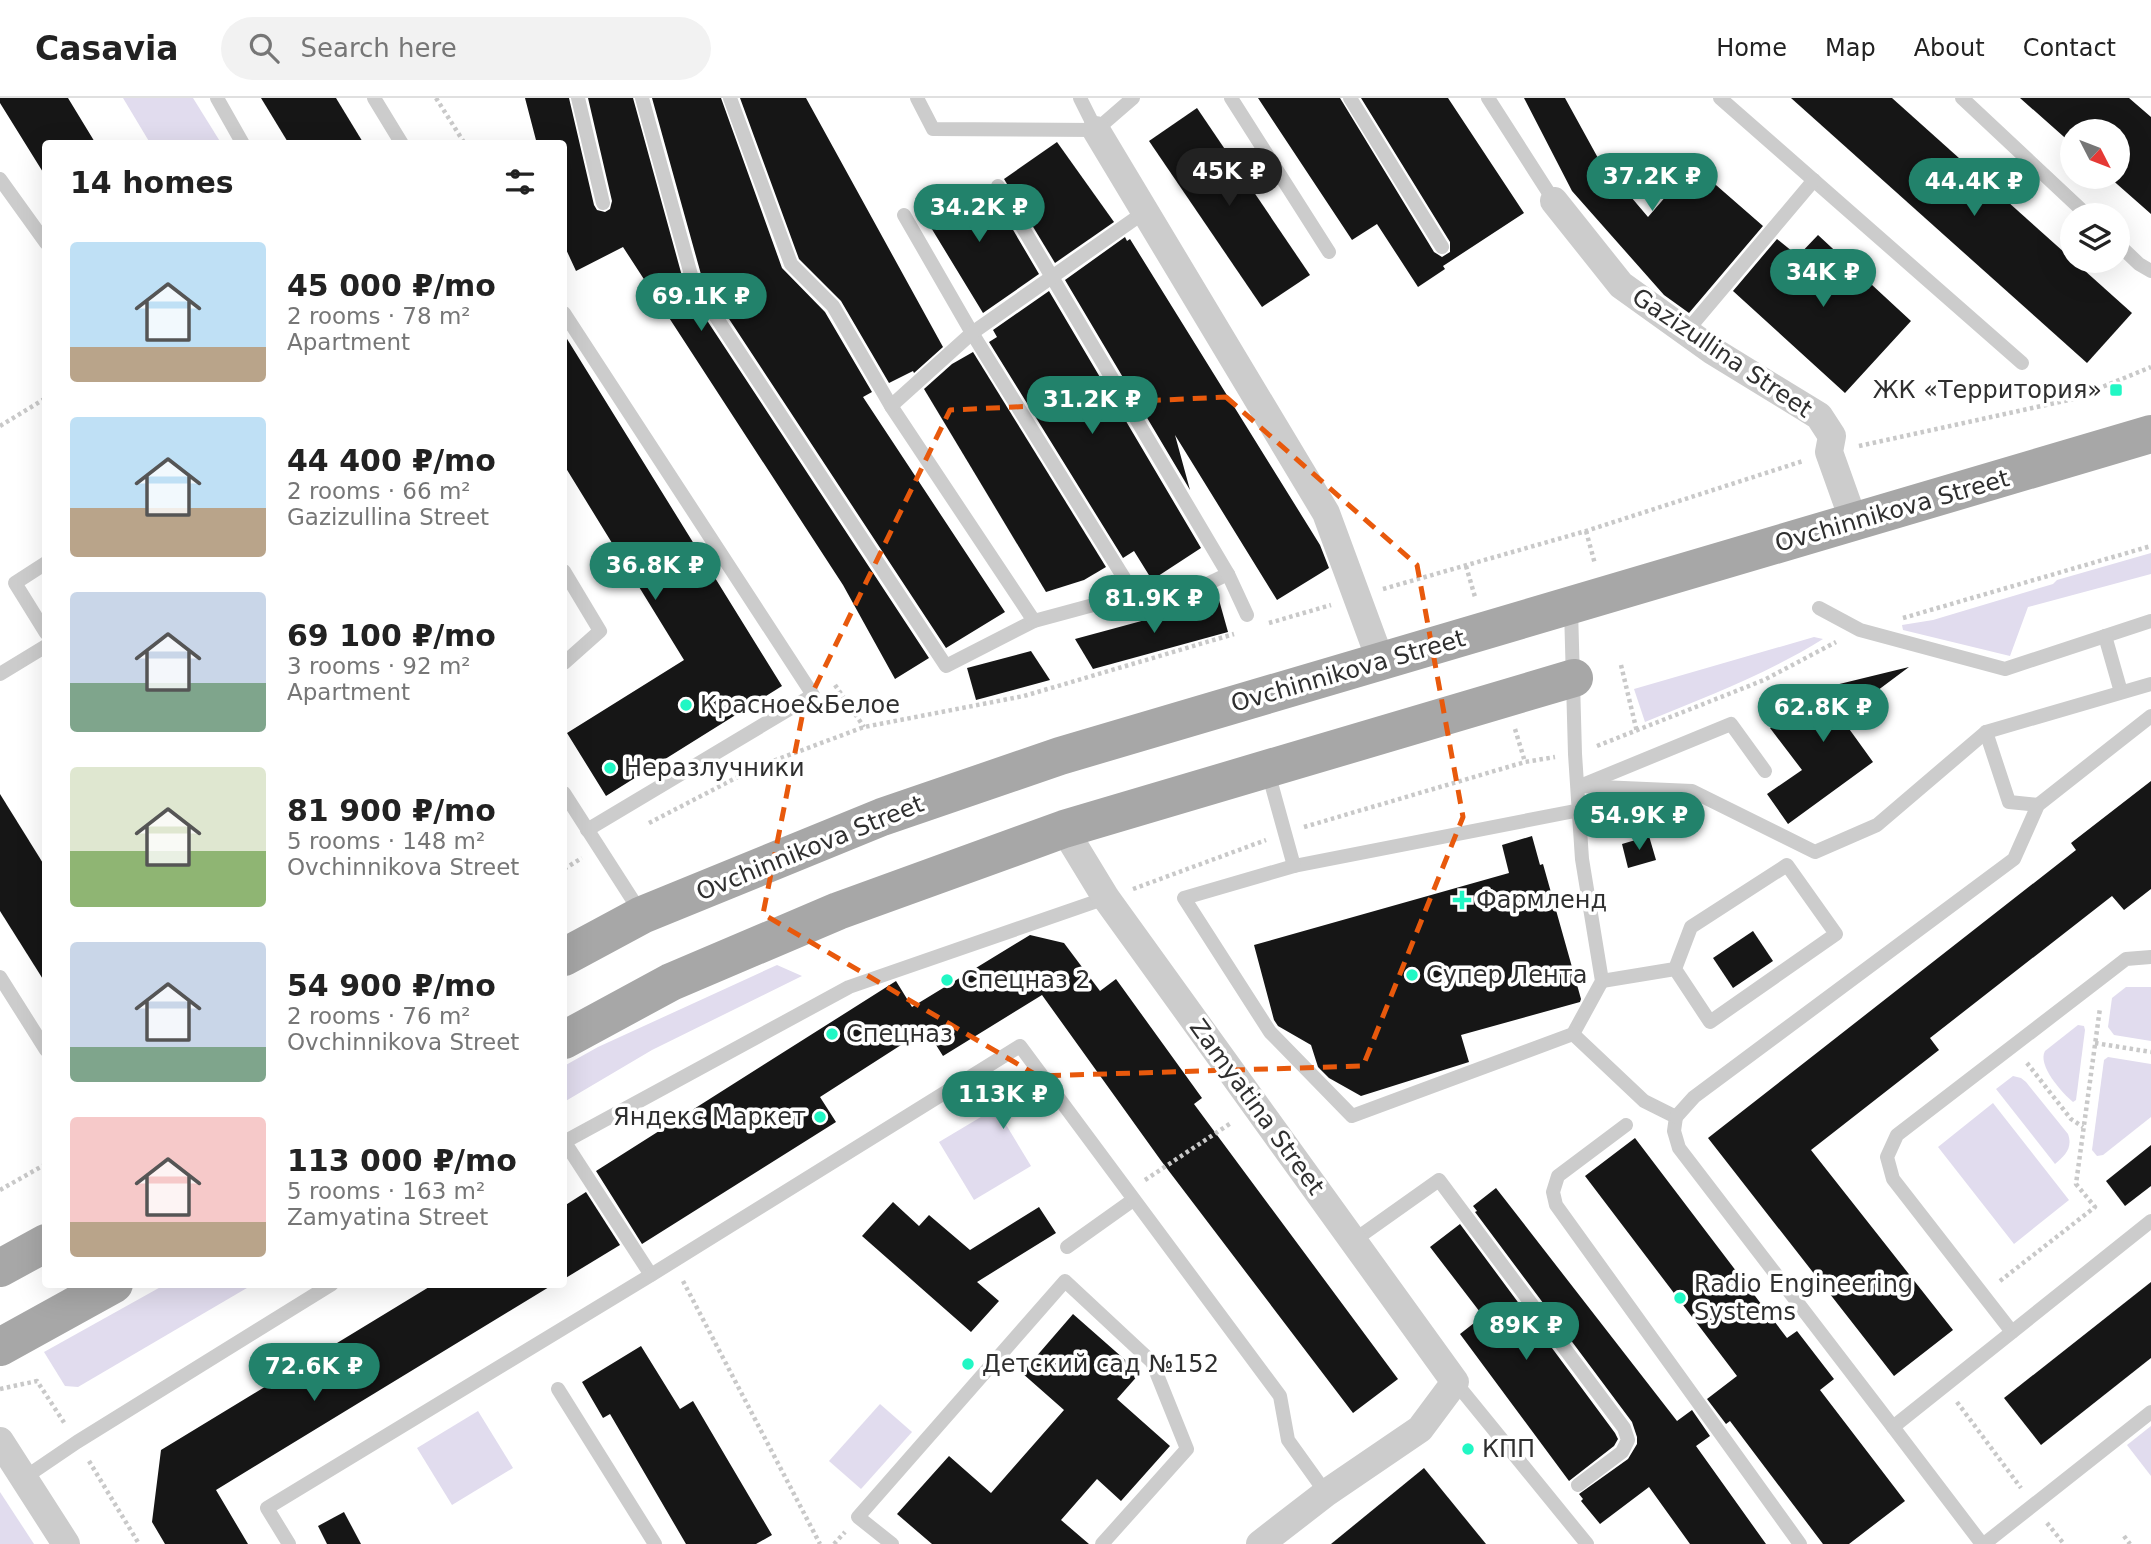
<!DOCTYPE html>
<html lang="en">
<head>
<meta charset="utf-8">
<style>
  :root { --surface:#fff; --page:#f2f2f2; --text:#222; --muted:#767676; --line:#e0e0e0; --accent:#22826b }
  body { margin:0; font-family:"DejaVu Sans",sans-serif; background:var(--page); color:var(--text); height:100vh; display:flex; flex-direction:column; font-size:26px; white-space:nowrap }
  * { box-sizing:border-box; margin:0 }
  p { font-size:23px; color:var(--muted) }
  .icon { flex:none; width:38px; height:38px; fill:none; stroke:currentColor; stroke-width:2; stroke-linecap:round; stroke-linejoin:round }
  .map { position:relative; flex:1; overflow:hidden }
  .panel { position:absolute; left:42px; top:42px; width:525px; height:1148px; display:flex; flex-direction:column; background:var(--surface); border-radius:7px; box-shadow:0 7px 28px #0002 }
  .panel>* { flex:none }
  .needle { width:46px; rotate:132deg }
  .controls { position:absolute; left:2060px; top:21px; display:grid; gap:14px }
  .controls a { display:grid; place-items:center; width:70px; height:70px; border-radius:50%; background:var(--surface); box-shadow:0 7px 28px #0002; font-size:35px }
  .price { position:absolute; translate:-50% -60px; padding:0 16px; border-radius:24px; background:var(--accent); color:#fff; font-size:23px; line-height:46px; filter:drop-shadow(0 2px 4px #0008) }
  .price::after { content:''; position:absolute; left:50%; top:42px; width:21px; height:16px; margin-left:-10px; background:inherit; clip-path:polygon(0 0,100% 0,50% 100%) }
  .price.active { background:#222; color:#fff }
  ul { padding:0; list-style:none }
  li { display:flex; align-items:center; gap:21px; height:175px; padding:0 28px }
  li span { display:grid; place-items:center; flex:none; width:196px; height:140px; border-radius:7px; color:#555 }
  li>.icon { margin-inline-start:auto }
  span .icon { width:84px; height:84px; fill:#fffc; stroke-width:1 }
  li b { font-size:30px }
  h2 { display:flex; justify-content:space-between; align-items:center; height:84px; padding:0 28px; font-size:30px }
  header { display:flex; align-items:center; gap:42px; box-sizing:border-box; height:98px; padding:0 35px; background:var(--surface); border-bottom:2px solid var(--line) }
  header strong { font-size:33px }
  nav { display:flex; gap:38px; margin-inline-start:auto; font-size:24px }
  .search { width:490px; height:63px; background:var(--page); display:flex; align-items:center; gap:18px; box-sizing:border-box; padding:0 24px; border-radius:38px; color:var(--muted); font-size:26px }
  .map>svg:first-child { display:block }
  .green { fill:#e1dcee }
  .building { fill:#161616 }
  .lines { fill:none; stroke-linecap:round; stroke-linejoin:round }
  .path { stroke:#c9c9c9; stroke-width:4.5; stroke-dasharray:3.5 3.5; stroke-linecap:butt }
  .service { stroke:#ccc; stroke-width:14 }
  .minor { stroke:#ccc; stroke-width:28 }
  .primary { stroke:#a7a7a7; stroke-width:38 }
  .marked { fill:none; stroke:#e8590c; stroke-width:5; stroke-dasharray:14 9; stroke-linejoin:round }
  .poi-dot { fill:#21f7c4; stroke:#fff; stroke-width:2.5 }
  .labels { text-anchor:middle; stroke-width:7; stroke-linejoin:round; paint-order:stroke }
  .street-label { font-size:24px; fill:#2f2f2f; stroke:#fff }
  .poi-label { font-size:24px; fill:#2f2f2f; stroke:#fff; text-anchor:start }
</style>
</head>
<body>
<header>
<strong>Casavia</strong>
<div class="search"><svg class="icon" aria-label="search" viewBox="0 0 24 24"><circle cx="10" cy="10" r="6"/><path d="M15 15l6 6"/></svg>Search here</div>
<nav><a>Home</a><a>Map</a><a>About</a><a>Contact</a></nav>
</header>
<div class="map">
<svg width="2151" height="1446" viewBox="0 0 2151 1446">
  <rect width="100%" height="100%" fill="#fff"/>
  <g class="green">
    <polygon points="123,0 193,0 221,45 150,45"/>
    <polygon points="2151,455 2151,476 2028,509 2010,558 1903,532 1902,527 1933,522 2053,486 2057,482"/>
    <path d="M1814,539l9,2c-56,35 -117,58 -178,83l-11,-33z"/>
    <polygon points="777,867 802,878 652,952 564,1004 564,968 598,949"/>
    <polygon points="2126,889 2151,889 2151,943 2114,937 2108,929 2112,900"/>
    <path d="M2078,927l6,1 1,4 -9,70 -3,2c-11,-9 -36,-37 -28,-51z"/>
    <polygon points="2108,959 2151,966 2151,1019 2103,1057 2097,1058 2092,1052 2104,962"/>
    <path d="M2013,978l8,2 5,4 42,52c5,14 -3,22 -13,30l-59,-75z"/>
    <polygon points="1993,1005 2069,1102 2014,1146 1938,1049"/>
    <polygon points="996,1010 1031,1068 974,1102 939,1044"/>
    <polygon points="166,1186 252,1187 78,1289 65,1288 44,1254"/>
    <polygon points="880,1306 912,1334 861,1391 829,1363"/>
    <polygon points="478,1313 513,1370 452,1407 417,1350"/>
    <polygon points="2151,1328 2151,1378 2127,1347"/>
    <polygon points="0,1394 34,1446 0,1446"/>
  </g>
  <g class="building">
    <polygon points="0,0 68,0 96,46 46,46 46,79 0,5"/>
    <polygon points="261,0 336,0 364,46 289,46"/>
    <polygon points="525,0 569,0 594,107 597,112 605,114 610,111 612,103 588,0 633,0 685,189 929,560 895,581 843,487 623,149 576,173 564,147 564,46 537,46"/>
    <polygon points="652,0 721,0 782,170 825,214 872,294 863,299 1005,514 946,550 702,180"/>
    <polygon points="740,0 806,0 943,249 914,275 913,273 889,285 841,203 799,161"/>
    <polygon points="1258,0 1340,0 1434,154 1442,159 1450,154 1450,144 1361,0 1448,0 1524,115 1443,168 1445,171 1418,189 1377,126 1352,142"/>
    <polygon points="1524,0 1565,0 1598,60 1648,119 1693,67 1763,128 1689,215 1664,197 1572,93"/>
    <polygon points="1791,0 1892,0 2132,215 2087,265"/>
    <polygon points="2020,0 2129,0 2151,19 2151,116 2109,79 2118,79 2118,33 2072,33 2072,46"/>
    <polygon points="1197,10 1310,177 1262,209 1149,43"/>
    <polygon points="1057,44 1114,124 1055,165 1004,81"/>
    <polygon points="975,87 981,97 989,91 1039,176 983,215 916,105 942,89 950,102"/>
    <polygon points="1818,137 1911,223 1845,295 1733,193 1777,141 1798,158"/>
    <polygon points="1125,139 1127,143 1130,141 1320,447 1329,470 1277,502 1175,337 1190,392 1065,182"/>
    <polygon points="1049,193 1201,450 1152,482 1134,453 1123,460 989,244 997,239 993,232"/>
    <polygon points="564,236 782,588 606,698 567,635 684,562 564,367"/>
    <polygon points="973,254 1106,469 1084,482 1046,494 924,291 952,266"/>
    <polygon points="1219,502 1228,534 1093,571 1075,541"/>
    <polygon points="1031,553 1050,582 976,602 967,570"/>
    <polygon points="1909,569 1846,616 1847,617 1842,621 1873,664 1788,726 1767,696 1802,672 1770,630 1823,590"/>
    <polygon points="2151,683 2151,791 2124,812 2112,798 1930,940 1939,952 1811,1052 1953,1232 1894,1278 1708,1040 2076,752 2071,745"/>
    <polygon points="0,696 46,770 46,886 0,813"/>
    <polygon points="1532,738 1540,767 1543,766 1581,901 1580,904 1461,937 1469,964 1361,998 1329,980 1318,969 1311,947 1278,928 1274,922 1254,847 1509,775 1502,747"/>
    <polygon points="1649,738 1656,762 1628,770 1622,746"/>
    <polygon points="1753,833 1773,863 1733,890 1713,860"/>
    <polygon points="1030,837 1064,845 1100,893 1116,881 1202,1000 1194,1006 1398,1281 1353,1315 1162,1064 1042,897 943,958 926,931 820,999 836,1024 642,1146 596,1073 896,883 912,909"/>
    <polygon points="1635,1040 1787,1240 1797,1233 1834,1281 1820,1292 1905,1403 1849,1446 1823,1446 1730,1323 1726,1326 1707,1301 1737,1278 1585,1078"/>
    <polygon points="2151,1047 2151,1088 2125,1108 2106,1083"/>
    <polygon points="1496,1090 1677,1323 1692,1312 1710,1338 1696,1348 1766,1446 1690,1446 1649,1389 1600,1426 1581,1403 1583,1401 1579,1396 1628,1361 1637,1346 1637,1339 1632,1324 1475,1114 1477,1113 1473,1108"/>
    <polygon points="586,1094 620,1147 564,1181 564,1108"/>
    <polygon points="893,1104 919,1128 929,1117 970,1152 1039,1109 1056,1135 977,1184 999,1203 971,1234 862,1138"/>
    <polygon points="1460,1126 1615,1335 1618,1341 1614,1348 1569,1383 1460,1236 1483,1218 1430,1149"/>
    <polygon points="2151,1184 2151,1260 2041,1347 2004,1300"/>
    <polygon points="434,1186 554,1186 216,1392 248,1446 165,1446 152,1424 161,1352"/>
    <polygon points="1073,1216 1140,1275 1117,1301 1170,1348 1121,1403 1097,1381 1061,1422 1089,1446 932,1446 897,1416 949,1358 991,1395 1064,1312 1022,1275"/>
    <polygon points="641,1248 680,1311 693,1303 772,1437 756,1446 686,1446 610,1316 603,1320 582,1284"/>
    <polygon points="1424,1370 1486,1446 1331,1446"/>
    <polygon points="344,1414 361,1446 327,1446 318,1428"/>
  </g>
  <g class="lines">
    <g class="path">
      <polyline points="436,0 465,46"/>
      <polyline points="0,328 46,300"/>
      <polyline points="1859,348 2073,301 2151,269"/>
      <polyline points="1586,433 1595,466"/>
      <polyline points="1466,468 1475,499"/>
      <polyline points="1383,491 1586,433 1803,363"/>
      <polyline points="1903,520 2151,448"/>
      <polyline points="1269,525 1331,507"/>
      <polyline points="1621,567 1637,634"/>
      <polyline points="835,587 864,629"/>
      <polyline points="1515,631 1525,664"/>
      <polyline points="1597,648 1764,582 1836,544"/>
      <polyline points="649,725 757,669 864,629 1024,598 1234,536"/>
      <polyline points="1304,729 1525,664 1555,659"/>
      <polyline points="564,771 582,760"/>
      <polyline points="1133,791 1266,742"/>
      <polyline points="2095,945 2151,954"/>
      <polyline points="2027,965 2071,1021 2083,1029"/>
      <polyline points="1145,1082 1231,1025"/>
      <polyline points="0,1092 46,1066"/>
      <polyline points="683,1183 820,1446"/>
      <polyline points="2000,1183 2095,1109 2076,1086 2100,910"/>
      <polyline points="0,1291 37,1283 65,1326"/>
      <polyline points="1957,1304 2021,1390"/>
      <polyline points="89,1363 139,1446"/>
      <polyline points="2047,1425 2064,1446"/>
      <polyline points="2124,1438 2130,1446"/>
      <polyline points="834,1446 845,1434"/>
    </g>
    <g class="service">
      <polyline points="217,0 243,46"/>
      <polyline points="374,0 402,46"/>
      <polyline points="578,0 603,105"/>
      <polyline points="642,0 693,184 946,568 1034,523 1134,496 1178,500 1228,476"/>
      <polyline points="730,0 791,166 833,208 891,308 1034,523"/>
      <polyline points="917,0 933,31 1096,32 1133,0"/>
      <polyline points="1080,0 1096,32"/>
      <polyline points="1231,0 1329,154"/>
      <polyline points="1350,0 1442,149"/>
      <polyline points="1488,0 1554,103"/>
      <polyline points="1720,0 2022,265"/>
      <polyline points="1962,0 2087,117"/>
      <polyline points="0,81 46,145"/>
      <polyline points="998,88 1228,476 1247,517"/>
      <polyline points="904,117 972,235 1134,496"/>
      <polyline points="2118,146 2139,166 2151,173"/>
      <polyline points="564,215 813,597 587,732"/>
      <polyline points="1686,234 1814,82"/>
      <polyline points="891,308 972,235 1146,113"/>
      <polyline points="46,465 15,485 46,535"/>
      <polyline points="564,473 600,533 564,565"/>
      <polyline points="1819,510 1860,532 2005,571 2151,523"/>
      <polyline points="1571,511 1575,656 1582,761 1602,883 1573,936 1352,1018 1270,934 1184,800 1294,768 1580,712"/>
      <polyline points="2105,538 2121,594"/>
      <polyline points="0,576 46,548"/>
      <polyline points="1986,634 2009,704 2038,707"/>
      <polyline points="1268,674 1294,768"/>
      <polyline points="1585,686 1731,626 1765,673"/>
      <polyline points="1578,688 1692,693 1815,754 1877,727 1986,634 2151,586"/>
      <polyline points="564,695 641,815"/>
      <polyline points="0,879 46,952"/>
      <polyline points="1602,883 1675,871 1710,924 1836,836 1787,767 1691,829 1675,871"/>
      <polyline points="1573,936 1644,1003 1676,1019 1674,1033 1679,1050 1893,1329"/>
      <polyline points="1676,1019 1694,999 2014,761 2038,707 2151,618"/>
      <polyline points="1626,1027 1558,1078 1553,1094 1556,1107 1800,1446"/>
      <polyline points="564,1043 651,1177"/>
      <polyline points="564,1044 849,889 1106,800"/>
      <polyline points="1353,1143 1439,1082 1624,1330 1628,1342 1622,1354 1578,1387"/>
      <polyline points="1067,1149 1133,1102"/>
      <polyline points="2012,1234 1893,1081 1887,1059 1897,1037 2104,878 2126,861 2151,859"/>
      <polyline points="1455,1284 1587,1446"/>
      <polyline points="558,1291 655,1446"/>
      <polyline points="24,1380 77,1344 332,1186"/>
      <polyline points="289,1446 267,1410 651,1177 1020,948 1280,1298 1288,1342 1326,1395"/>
      <polyline points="892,1446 858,1419 1065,1183 1152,1264 1187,1351 1102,1446"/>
      <polyline points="1982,1446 1893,1329 2151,1123"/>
      <polyline points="1984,1446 2151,1314"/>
    </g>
    <g class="minor">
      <polyline points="1096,32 1326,415 1381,564"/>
      <polyline points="1554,103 1621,187 1713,253 1819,318 1832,338 1829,354 1854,424"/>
      <polyline points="1064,731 1106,800 1455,1284 1420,1331 1326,1395 1260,1446"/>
      <polyline points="0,1343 66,1446"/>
    </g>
    <g class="primary">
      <polyline points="564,859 642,817 882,719 1060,658 2151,336"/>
      <polyline points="564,942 671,884 838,813 1064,731 1574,580"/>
      <polyline points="0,1170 46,1145"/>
      <polyline points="0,1249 114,1186"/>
    </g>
  </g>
  <path class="marked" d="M1226,299l191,168 46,252 -100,249 -325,10 -275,-162 40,-202 147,-302z"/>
  <g class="poi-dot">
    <rect x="2109" y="285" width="14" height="14" rx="3.5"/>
    <circle cx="686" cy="607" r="7"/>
    <circle cx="610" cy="670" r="7"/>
    <path d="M1458.5 791.5h7v7h7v7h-7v7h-7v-7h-7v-7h7z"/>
    <circle cx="1412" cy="877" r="7"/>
    <circle cx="947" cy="882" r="7"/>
    <circle cx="832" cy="936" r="7"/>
    <circle cx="820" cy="1019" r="7"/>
    <circle cx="1680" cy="1200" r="7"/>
    <circle cx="968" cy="1266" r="7"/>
    <circle cx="1468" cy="1351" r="7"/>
  </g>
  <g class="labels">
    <g class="street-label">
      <text transform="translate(1722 255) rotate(34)" y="8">Gazizullina Street</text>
      <text transform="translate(1892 413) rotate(-16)" y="8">Ovchinnikova Street</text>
      <text transform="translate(1348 573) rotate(-16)" y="8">Ovchinnikova Street</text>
      <text transform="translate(810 750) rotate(-22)" y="8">Ovchinnikova Street</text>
      <text transform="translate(1257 1009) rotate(54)" y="8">Zamyatina Street</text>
    </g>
    <g class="poi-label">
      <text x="2102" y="300" text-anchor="end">ЖК «Территория»</text>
      <text x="700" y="615">Красное&amp;Белое</text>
      <text x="624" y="678">Неразлучники</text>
      <text x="1476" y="810">Фармленд</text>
      <text x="1426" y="885">Супер Лента</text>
      <text x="961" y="890">Спецназ 2</text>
      <text x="846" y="944">Спецназ</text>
      <text x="806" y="1027" text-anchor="end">Яндекс Маркет</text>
      <text x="1694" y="1194">Radio Engineering<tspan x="1694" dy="28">Systems</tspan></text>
      <text x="982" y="1274">Детский сад №152</text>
      <text x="1482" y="1359">КПП</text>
    </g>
  </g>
</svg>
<div class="controls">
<a><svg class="needle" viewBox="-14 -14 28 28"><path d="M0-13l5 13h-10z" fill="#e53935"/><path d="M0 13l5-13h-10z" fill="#767676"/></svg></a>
<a><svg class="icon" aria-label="layers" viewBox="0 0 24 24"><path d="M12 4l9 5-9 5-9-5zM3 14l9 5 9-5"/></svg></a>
</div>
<b class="price active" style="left:1229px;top:110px">45K ₽</b>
<b class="price" style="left:1652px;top:115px">37.2K ₽</b>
<b class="price" style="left:1974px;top:120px">44.4K ₽</b>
<b class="price" style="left:979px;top:146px">34.2K ₽</b>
<b class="price" style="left:1823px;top:211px">34K ₽</b>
<b class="price" style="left:701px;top:235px">69.1K ₽</b>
<b class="price" style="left:1092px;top:338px">31.2K ₽</b>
<b class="price" style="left:655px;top:504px">36.8K ₽</b>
<b class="price" style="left:1154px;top:537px">81.9K ₽</b>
<b class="price" style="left:1823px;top:646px">62.8K ₽</b>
<b class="price" style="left:1639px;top:754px">54.9K ₽</b>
<b class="price" style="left:1003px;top:1033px">113K ₽</b>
<b class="price" style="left:1526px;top:1264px">89K ₽</b>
<b class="price" style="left:314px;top:1305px">72.6K ₽</b>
<section class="panel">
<h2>14 homes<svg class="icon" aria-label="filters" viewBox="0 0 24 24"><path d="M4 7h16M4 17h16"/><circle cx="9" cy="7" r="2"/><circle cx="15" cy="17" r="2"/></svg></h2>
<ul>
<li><span style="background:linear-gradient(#bfe0f5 75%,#b9a48a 0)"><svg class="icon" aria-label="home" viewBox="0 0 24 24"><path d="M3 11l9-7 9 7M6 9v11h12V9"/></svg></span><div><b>45 000 ₽/mo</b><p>2 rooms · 78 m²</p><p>Apartment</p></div></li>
<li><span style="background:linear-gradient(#bfe0f5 65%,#b9a48a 0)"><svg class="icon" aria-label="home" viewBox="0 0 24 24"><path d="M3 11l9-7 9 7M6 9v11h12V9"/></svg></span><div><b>44 400 ₽/mo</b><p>2 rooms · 66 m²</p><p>Gazizullina Street</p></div></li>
<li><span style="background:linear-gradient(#c9d6e8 65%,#7fa58c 0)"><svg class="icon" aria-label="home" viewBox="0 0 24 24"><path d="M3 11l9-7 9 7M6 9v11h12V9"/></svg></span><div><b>69 100 ₽/mo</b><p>3 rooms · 92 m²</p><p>Apartment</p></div></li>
<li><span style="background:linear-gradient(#dfe7d0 60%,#8fb573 0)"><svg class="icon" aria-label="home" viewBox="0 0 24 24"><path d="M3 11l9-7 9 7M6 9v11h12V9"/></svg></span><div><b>81 900 ₽/mo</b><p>5 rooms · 148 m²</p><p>Ovchinnikova Street</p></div></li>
<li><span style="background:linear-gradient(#c9d6e8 75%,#7fa58c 0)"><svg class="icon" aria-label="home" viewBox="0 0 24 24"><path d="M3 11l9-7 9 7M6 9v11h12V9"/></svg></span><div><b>54 900 ₽/mo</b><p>2 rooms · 76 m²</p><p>Ovchinnikova Street</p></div></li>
<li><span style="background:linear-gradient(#f6c9c9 75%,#b9a48a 0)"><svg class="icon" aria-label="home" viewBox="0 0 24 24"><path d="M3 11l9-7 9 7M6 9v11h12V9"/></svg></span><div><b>113 000 ₽/mo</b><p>5 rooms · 163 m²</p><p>Zamyatina Street</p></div></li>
</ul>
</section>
</div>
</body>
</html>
